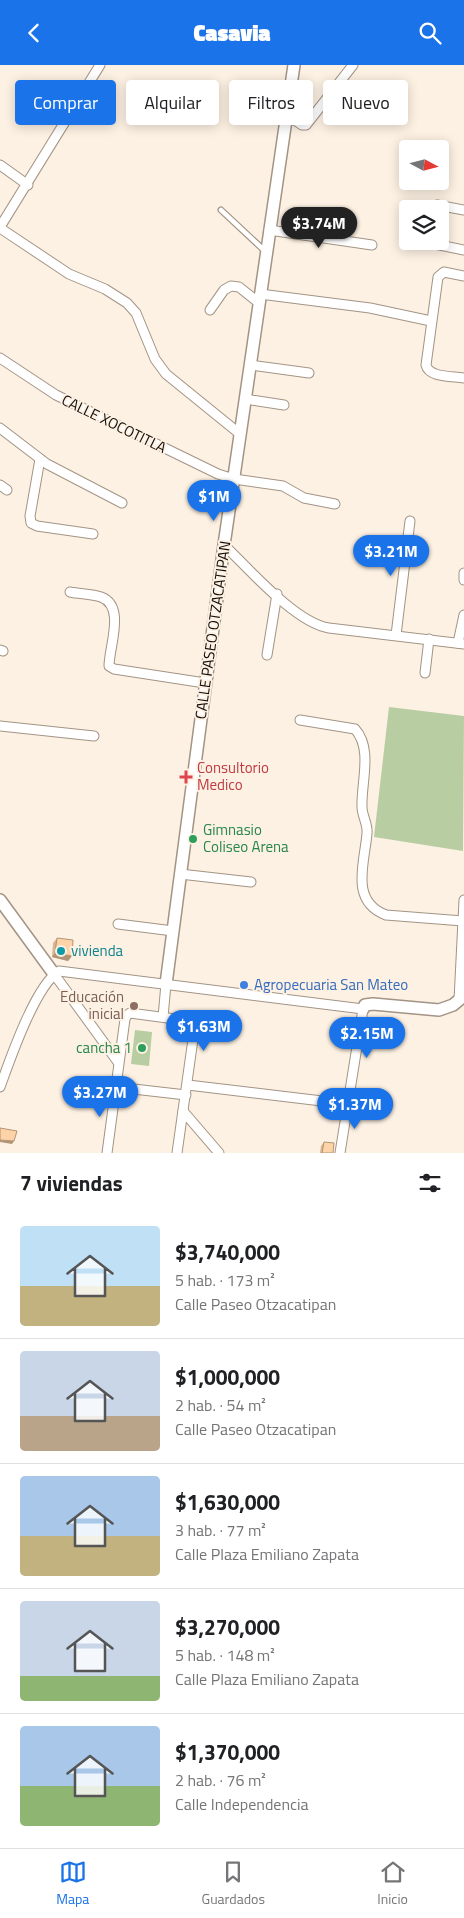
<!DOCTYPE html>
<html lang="es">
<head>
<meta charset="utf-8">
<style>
  :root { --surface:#fff; --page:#f6f6f6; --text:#202124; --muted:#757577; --line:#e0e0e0; --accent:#1a73e8 }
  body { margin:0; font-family:"Titillium Web",sans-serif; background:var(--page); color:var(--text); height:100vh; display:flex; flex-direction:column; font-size:19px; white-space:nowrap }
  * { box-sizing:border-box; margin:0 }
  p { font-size:16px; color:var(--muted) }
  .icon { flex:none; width:28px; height:28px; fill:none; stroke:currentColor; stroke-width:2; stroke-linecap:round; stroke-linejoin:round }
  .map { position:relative; height:1088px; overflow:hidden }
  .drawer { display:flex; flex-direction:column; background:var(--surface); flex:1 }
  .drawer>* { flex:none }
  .top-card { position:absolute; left:15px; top:15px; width:435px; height:45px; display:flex; gap:10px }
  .needle { width:32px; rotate:97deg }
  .tools { position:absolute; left:399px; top:75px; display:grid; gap:10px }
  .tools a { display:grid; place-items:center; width:50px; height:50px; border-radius:5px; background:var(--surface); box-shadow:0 2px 12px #0003; font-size:25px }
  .price { position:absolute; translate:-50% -42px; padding:0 11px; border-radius:18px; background:var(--accent); color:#fff; font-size:16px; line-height:32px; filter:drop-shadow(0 1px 2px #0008) }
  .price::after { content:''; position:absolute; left:50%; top:30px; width:15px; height:11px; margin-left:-8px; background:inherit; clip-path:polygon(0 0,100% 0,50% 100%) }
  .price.on { background:#222; color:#fff }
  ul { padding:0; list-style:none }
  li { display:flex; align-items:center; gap:15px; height:125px; padding:0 20px }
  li+li { border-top:1px solid var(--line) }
  li span { display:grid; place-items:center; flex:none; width:140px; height:100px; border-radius:5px; color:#555 }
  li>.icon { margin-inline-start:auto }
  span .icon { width:60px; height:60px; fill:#fffc; stroke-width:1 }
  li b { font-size:21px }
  h2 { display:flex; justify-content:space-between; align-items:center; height:60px; padding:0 20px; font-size:21px }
  .pill { padding:0 18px; border-radius:5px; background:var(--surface); box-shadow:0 2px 12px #0003; font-size:18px; line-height:45px }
  .pill.on { background:var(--accent); color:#fff }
  header { display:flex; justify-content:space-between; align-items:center; height:65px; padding:0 20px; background:var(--accent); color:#fff; font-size:22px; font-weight:800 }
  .tab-bar { display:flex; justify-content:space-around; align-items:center; height:70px; border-top:1px solid var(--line); background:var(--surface); font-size:14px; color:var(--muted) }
  .tab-bar a { display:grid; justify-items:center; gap:2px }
  .tab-bar .on { color:var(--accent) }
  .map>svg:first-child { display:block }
  .pitch { fill:#b8cda1 }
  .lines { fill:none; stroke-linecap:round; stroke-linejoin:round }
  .lane-casing { stroke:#a39485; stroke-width:7 }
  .street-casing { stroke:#a39485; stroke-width:11 }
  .secondary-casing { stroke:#a39485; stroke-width:14 }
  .lane { stroke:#fff; stroke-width:4.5 }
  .street { stroke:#fff; stroke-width:9 }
  .secondary { stroke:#fff; stroke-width:11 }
  .wall { fill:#dab590 }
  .shaded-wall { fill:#b19475 }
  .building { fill:#fdd3a7; stroke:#b19475 }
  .health-dot { fill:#e0444e; stroke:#fdf1e3; stroke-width:2 }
  .leisure-dot { fill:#2e9e5b; stroke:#fdf1e3; stroke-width:2 }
  .culture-dot { fill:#0f9aa8; stroke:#fdf1e3; stroke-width:2 }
  .shop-dot { fill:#3f7fe0; stroke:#fdf1e3; stroke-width:2 }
  .education-dot { fill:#8d6e63; stroke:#fdf1e3; stroke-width:2 }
  .labels { text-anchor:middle; stroke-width:4; stroke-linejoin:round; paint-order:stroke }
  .street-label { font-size:15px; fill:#100b06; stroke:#fdf1e3 }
  .health-label { font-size:15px; fill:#be3a42; stroke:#fdf1e3; text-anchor:start }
  .leisure-label { font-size:15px; fill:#27864d; stroke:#fdf1e3; text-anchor:start }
  .culture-label { font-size:15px; fill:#0d838f; stroke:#fdf1e3; text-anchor:start }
  .shop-label { font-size:15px; fill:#366cbe; stroke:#fdf1e3; text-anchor:start }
  .education-label { font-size:15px; fill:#785e54; stroke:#fdf1e3; text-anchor:end }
</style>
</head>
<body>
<header><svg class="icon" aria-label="back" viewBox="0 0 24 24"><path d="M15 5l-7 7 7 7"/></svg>Casavia<svg class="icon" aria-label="search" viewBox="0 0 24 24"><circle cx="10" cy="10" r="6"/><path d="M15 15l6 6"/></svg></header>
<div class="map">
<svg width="464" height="1088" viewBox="0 0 464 1088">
  <rect width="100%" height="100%" fill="#fdf1e3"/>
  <g class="pitch">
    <polygon points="389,642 464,651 463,786 374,772"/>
    <polygon points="135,965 152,967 149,1001 131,999"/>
  </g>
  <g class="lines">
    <g class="lane-casing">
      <polyline id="lane" points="221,145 266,187"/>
    </g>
    <g class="street-casing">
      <g id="street">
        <polyline points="287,50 302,60 306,60 353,0"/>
        <polyline points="0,100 28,120"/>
        <polyline points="437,140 464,145"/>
        <polyline points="0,162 100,0"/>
        <polyline points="0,163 69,209 105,224 127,238 136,248 155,294 166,309 240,369"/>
        <polyline points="269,165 372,180"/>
        <polyline points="430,178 464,185"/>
        <path d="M464,211l-20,-4 -6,5 -12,88c3,13 27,11 38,13"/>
        <polyline points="260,229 370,243 431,256"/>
        <polyline points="210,245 224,225 231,221 239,222 259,238"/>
        <polyline points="0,293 56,330 218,409 234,414 283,421 304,433 335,439"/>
        <polyline points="250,300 309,308"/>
        <polyline points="245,334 284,340"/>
        <polyline points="0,363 47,399 122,438"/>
        <polyline points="40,394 30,451 31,458 37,461 93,469"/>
        <polyline points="0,420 7,425"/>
        <path d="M224,480c25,24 72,78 105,83l135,16"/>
        <polyline points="464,508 464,515"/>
        <path d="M70,527c10,2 22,2 31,5 25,9 8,50 8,69l5,3 91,14"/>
        <polyline points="396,570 410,456"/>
        <polyline points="458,578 464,550"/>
        <polyline points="0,585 3,586"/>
        <polyline points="267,590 277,529"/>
        <polyline points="425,608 429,574"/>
        <path d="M300,655l55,9c18,20 6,53 7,78 0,9 6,17 5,26 -2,29 -18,68 19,82l77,6"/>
        <polyline points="0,661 94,671"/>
        <polyline points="180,809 251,817"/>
        <polyline points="118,859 173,866"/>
        <polyline points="54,909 118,997"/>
        <polyline points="459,935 464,835"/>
        <polyline points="163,952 166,919"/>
        <polyline points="188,1020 347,1039"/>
        <path d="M0,1022c10,-27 35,-101 59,-116l304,38 -23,144"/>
        <polyline points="116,1022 186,1030"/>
        <polyline points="183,1046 219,1088"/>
        <polyline points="107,1088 125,954 127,950 130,948 190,956 195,960 177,1088"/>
      </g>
    </g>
    <g class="secondary-casing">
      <g id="secondary">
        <polyline points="0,835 54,909"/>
        <polyline points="166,919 224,480 294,0"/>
        <polyline points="363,944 365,940 373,939 439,945 453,940 464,931"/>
      </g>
    </g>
    <use href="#lane" class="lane"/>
    <use href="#street" class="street"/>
    <use href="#secondary" class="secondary"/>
  </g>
  <g class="wall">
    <polygon points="57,873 72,891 68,896 52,892 53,878"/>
    <polygon points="324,1077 333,1088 320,1088 321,1081"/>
  </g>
  <g class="shaded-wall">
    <polygon points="55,888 72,891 68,896 52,892"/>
    <polygon points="0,1075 14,1076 12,1079 0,1077"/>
  </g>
  <g class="building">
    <polygon points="57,873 73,875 72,891 55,888"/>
    <polygon points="0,1063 17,1066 14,1076 0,1075"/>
    <polygon points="324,1077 334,1078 333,1088 322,1088"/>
  </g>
  <path class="health-dot" d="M183.5 704.5h5v5h5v5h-5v5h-5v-5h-5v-5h5z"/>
  <g class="leisure-dot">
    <circle cx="193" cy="774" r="5"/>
    <circle cx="142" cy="983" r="5"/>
  </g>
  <circle class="culture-dot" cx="61" cy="886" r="5"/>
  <circle class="shop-dot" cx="244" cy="920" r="5"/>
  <circle class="education-dot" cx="134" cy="941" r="5"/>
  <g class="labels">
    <g class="street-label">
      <text transform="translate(114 359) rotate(26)" y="5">CALLE XOCOTITLA</text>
      <text transform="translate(213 565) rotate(-82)" y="5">CALLE PASEO OTZACATIPAN</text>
    </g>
    <g class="health-label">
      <text x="197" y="708">Consultorio<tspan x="197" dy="17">Medico</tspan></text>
    </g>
    <g class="leisure-label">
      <text x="203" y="770">Gimnasio<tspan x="203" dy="17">Coliseo Arena</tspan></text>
      <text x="132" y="988" text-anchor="end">cancha 1</text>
    </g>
    <g class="culture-label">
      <text x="71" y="891">vivienda</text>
    </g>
    <g class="shop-label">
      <text x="254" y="925">Agropecuaria San Mateo</text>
    </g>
    <g class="education-label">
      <text x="124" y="937">Educación<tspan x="124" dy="17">inicial</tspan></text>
    </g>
  </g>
</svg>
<div class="tools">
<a><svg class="needle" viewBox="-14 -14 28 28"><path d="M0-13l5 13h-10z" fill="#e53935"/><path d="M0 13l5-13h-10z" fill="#757577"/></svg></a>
<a><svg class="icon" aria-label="layers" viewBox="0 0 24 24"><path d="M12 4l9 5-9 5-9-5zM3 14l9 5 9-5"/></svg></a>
</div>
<b class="price on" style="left:319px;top:184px">$3.74M</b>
<b class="price" style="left:214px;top:457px">$1M</b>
<b class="price" style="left:391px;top:512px">$3.21M</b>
<b class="price" style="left:204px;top:987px">$1.63M</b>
<b class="price" style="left:367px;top:994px">$2.15M</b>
<b class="price" style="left:100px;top:1053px">$3.27M</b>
<b class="price" style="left:355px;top:1065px">$1.37M</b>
<div class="top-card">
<a class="pill on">Comprar</a>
<a class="pill">Alquilar</a>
<a class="pill">Filtros</a>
<a class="pill">Nuevo</a>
</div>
</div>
<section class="drawer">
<h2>7 viviendas<svg class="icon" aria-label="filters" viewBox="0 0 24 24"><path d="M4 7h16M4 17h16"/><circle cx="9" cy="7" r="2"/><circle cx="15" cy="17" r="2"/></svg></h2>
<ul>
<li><span style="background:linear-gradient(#bfe0f5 60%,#c2b280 0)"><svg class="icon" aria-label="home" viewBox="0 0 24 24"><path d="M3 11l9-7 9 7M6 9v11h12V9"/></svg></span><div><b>$3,740,000</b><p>5 hab. · 173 m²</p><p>Calle Paseo Otzacatipan</p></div></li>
<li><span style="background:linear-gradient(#c9d6e8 65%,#b9a48a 0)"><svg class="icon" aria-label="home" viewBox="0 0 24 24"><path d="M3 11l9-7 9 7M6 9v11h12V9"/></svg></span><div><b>$1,000,000</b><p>2 hab. · 54 m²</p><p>Calle Paseo Otzacatipan</p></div></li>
<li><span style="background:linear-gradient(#a9c7e8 60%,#c2b280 0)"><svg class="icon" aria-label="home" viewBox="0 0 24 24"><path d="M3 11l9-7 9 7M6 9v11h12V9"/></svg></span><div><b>$1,630,000</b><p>3 hab. · 77 m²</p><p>Calle Plaza Emiliano Zapata</p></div></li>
<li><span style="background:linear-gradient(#c9d6e8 75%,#8fb573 0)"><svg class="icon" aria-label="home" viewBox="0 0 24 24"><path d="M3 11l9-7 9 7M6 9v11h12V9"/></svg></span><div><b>$3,270,000</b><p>5 hab. · 148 m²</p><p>Calle Plaza Emiliano Zapata</p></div></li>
<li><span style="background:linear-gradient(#a9c7e8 60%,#8fb573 0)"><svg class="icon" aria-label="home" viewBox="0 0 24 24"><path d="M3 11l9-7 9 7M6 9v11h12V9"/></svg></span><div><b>$1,370,000</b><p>2 hab. · 76 m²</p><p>Calle Independencia</p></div></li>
</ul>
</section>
<nav class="tab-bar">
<a class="on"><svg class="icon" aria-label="map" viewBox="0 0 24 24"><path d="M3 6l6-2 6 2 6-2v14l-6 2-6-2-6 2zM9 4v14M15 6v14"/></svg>Mapa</a>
<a><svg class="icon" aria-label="saved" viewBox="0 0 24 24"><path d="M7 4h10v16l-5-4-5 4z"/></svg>Guardados</a>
<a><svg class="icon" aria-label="home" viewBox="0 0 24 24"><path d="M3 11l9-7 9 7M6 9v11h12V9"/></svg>Inicio</a>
</nav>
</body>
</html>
